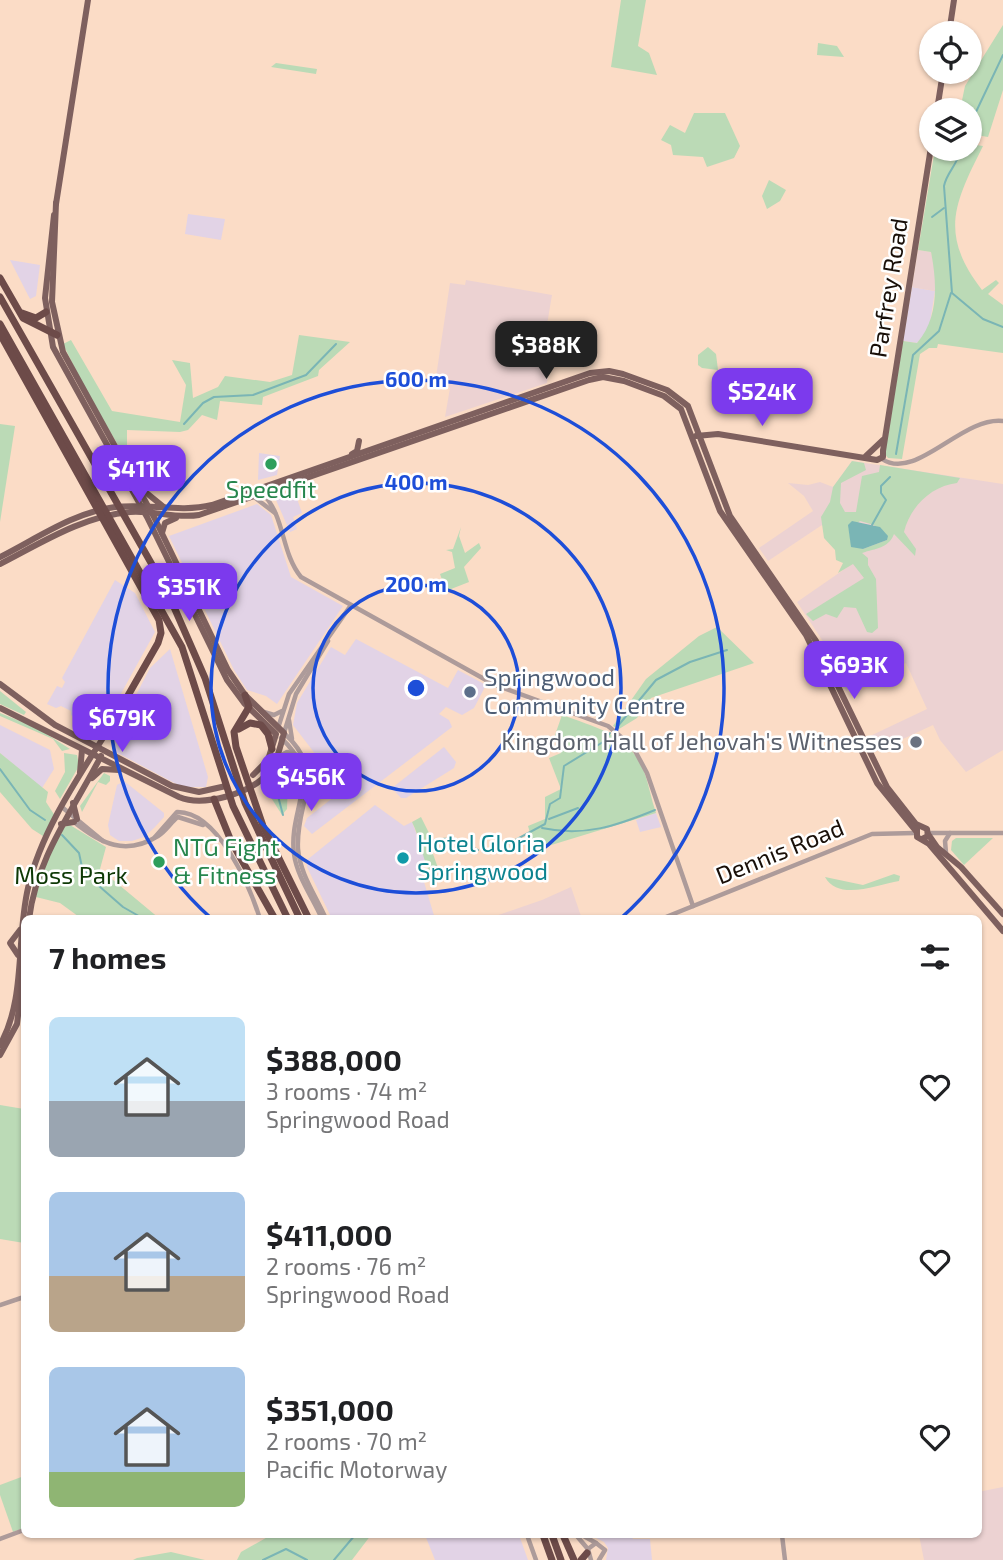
<!DOCTYPE html>
<html lang="en">
<head>
<meta charset="utf-8">
<style>
  :root { --surface:#fff; --page:#f2f2f2; --text:#202124; --muted:#757577; --accent:#7c3aed }
  body { margin:0; font-family:"Exo 2",sans-serif; background:var(--page); color:var(--text); height:100vh; display:flex; flex-direction:column; font-size:26px; white-space:nowrap }
  * { box-sizing:border-box; margin:0 }
  p { font-size:23px; color:var(--muted) }
  .icon { flex:none; width:38px; height:38px; fill:none; stroke:currentColor; stroke-width:2; stroke-linecap:round; stroke-linejoin:round }
  .map { position:relative; flex:1; overflow:hidden }
  .sheet { position:absolute; left:21px; top:915px; width:961px; height:623px; display:flex; flex-direction:column; background:var(--surface); border-radius:10px; box-shadow:0 2px 5px #0004 }
  .sheet>* { flex:none }
  .tools { position:absolute; left:919px; top:21px; display:grid; gap:14px }
  .tools a { display:grid; place-items:center; width:63px; height:63px; border-radius:50%; background:var(--surface); box-shadow:0 2px 5px #0004; font-size:35px }
  .price { position:absolute; translate:-50% -60px; padding:0 16px; border-radius:14px; background:var(--accent); color:#fff; font-size:23px; line-height:46px; filter:drop-shadow(0 2px 4px #0008) }
  .price::after { content:''; position:absolute; left:50%; top:42px; width:21px; height:16px; margin-left:-10px; background:inherit; clip-path:polygon(0 0,100% 0,50% 100%) }
  .price.selected { background:#222; color:#fff }
  ul { padding:0; list-style:none }
  li { display:flex; align-items:center; gap:21px; height:175px; padding:0 28px }
  li span { display:grid; place-items:center; flex:none; width:196px; height:140px; border-radius:10px; color:#555 }
  li>.icon { margin-inline-start:auto }
  span .icon { width:84px; height:84px; fill:#fffc; stroke-width:1 }
  li b { font-size:30px }
  h2 { display:flex; justify-content:space-between; align-items:center; height:84px; padding:0 28px; font-size:30px }
  .map>svg:first-child { display:block }
  .commercial { fill:#e2d3e6 }
  .education { fill:#ecd2d2 }
  .green { fill:#bbdab6; fill-rule:evenodd }
  .water { fill:#7ab5b5 }
  .lines { fill:none; stroke-linecap:round; stroke-linejoin:round }
  .stream { stroke:#7ab5b5; stroke-width:2 }
  .minor { stroke:#ad9b9a; stroke-width:4.5 }
  .major { stroke:#7e605e; stroke-width:6 }
  .highway { stroke:#6d4b49; stroke-width:7 }
  .ring { fill:none; stroke:#1d4ed8; stroke-width:3.5 }
  .leisure-dot { fill:#2e9e5b; stroke:#fff; stroke-width:2.5 }
  .service-dot { fill:#5c6f8a; stroke:#fff; stroke-width:2.5 }
  .worship-dot { fill:#6b7280; stroke:#fff; stroke-width:2.5 }
  .culture-dot { fill:#0f9aa8; stroke:#fff; stroke-width:2.5 }
  .labels { text-anchor:middle; stroke-width:5; stroke-linejoin:round; paint-order:stroke }
  .street-label { font-size:24px; fill:#190f08; stroke:#fff }
  .leisure-label { font-size:24px; fill:#27864d; stroke:#fff }
  .service-label { font-size:24px; fill:#4e5e75; stroke:#fff; text-anchor:start }
  .worship-label { font-size:24px; fill:#5b616d; stroke:#fff; text-anchor:end }
  .culture-label { font-size:24px; fill:#0d838f; stroke:#fff; text-anchor:start }
  .park-label { font-size:24px; fill:#0d3805; stroke:#fff }
  .centre { fill:#1d4ed8; stroke:#fff; stroke-width:3.5 }
  .ring-label { font-size:21px; text-anchor:middle; font-weight:bold; fill:#1d4ed8; stroke:#fff; stroke-width:5; stroke-linejoin:round; paint-order:stroke }
</style>
</head>
<body>
<div class="map">
<svg width="1003" height="1560" viewBox="0 0 1003 1560">
  <rect width="100%" height="100%" fill="#fbdcc6"/>
  <g class="commercial">
    <polygon points="188,214 225,219 221,240 185,234"/>
    <polygon points="10,260 40,265 36,296 30,299"/>
    <polygon points="912,287 935,291 929,329 917,343 903,341"/>
    <polygon points="259,453 280,456 277,475 258,480"/>
    <polygon points="294,490 302,513 293,517 297,529 290,532 276,500"/>
    <polygon points="257,504 271,515 291,577 343,606 277,704 266,696 247,690 234,670 169,536"/>
    <polygon points="115,580 135,593 155,632 102,728 99,730 71,715 71,711 61,706 56,708 47,704 57,686 62,688 65,682 62,678"/>
    <polygon points="356,639 448,688 458,670 486,685 474,708 462,715 446,707 439,714 449,720 452,727 312,834 304,826 307,818 343,790 293,725 297,703 331,647 345,655"/>
    <polygon points="170,649 208,777 206,787 182,787 114,751 112,746 119,728 150,668"/>
    <polygon points="0,725 50,750 54,769 42,788 0,753"/>
    <polygon points="444,747 456,762 454,768 406,798 401,798 392,788"/>
    <polygon points="124,781 164,813 164,817 154,828 144,837 132,841 119,841 110,835 108,825 117,785"/>
    <polygon points="375,805 404,826 412,822 427,861 419,865 435,919 332,919 307,867 307,860"/>
    <polygon points="656,813 661,827 640,832 636,820"/>
    <polygon points="425,1535 519,1535 528,1560 435,1560"/>
    <polygon points="590,1535 631,1535 633,1539 650,1539 652,1560 606,1560 608,1548 604,1542"/>
  </g>
  <g class="education">
    <polygon points="918,250 931,252 937,281 935,291 912,287"/>
    <polygon points="466,280 552,295 541,360 550,362 547,383 445,417 450,388 436,377 450,283 465,285"/>
    <polygon points="852,461 1003,484 1003,750 966,772 940,740 933,725 875,752 868,737 927,709 906,663 846,691 828,649 797,602 852,564 822,525 768,561 759,548 813,511 804,496 788,483 808,485 820,482 833,487"/>
    <polygon points="571,887 582,919 487,919 542,900"/>
    <polygon points="1003,1487 1003,1560 924,1560 919,1535 978,1535 978,1492"/>
  </g>
  <g class="green">
    <polygon points="621,0 646,0 638,46 649,53 657,75 611,67"/>
    <polygon points="1003,25 1003,90 988,137 970,134 970,110 960,110 965,86"/>
    <polygon points="818,43 837,46 844,57 817,55"/>
    <polygon points="276,63 317,69 316,74 271,67"/>
    <polygon points="694,113 725,113 740,146 734,158 707,167 703,157 673,155 671,145 661,140 670,125 685,133"/>
    <path d="M970,144l13,2c-29,58 -44,88 -1,144l14,-10 3,3 -11,11 15,11v48l-65,-9 -1,4h-8l-9,6 -18,105 -14,-1 -3,-4 18,-113 14,2c22,-25 20,-60 14,-91l-13,-2 17,-101h35z"/>
    <polygon points="769,180 786,190 780,201 767,209 762,196"/>
    <polygon points="299,335 350,342 319,370 318,376 263,397 262,405 220,401 217,420 202,415 188,430 180,432 127,430 127,460 88,395 63,344 71,340 112,411 180,422 186,385 172,360 190,363 193,398 218,387 225,376 270,382 292,375"/>
    <polygon points="708,347 716,354 718,370 702,368 698,365 698,355"/>
    <polygon points="0,424 15,426 0,522"/>
    <path d="M852,461l12,2 2,7 -25,13 -1,20 5,9h11l6,-36 17,-4 1,-7 80,13 -3,5c-26,3 -47,24 -53,49l12,17 -1,7 -21,-22c-6,15 -18,14 -32,19l6,5v7l8,14 2,49 -6,5 -5,-1 -11,-24 -12,-1 -7,11 -11,-4 -13,7 -7,-7 58,-36 -11,-14 -15,9 5,-10 -7,-3 -1,-10 -11,-12 -3,-21 9,-15 3,-15zM860,521l14,4 13,15 -24,9 -12,-7 -1,-12z"/>
    <polygon points="461,527 459,536 465,553 479,543 481,548 464,567 469,582 446,591 440,574 455,568 452,552 446,550 453,549"/>
    <polygon points="717,627 754,663 651,698 637,718 619,729 613,726 646,679 699,636"/>
    <polygon points="0,691 26,712 24,715 0,704"/>
    <polygon points="0,713 37,728 70,749 62,751 53,739 0,716"/>
    <path d="M562,715c33,12 68,20 82,56 5,14 7,28 12,42l-121,37 -7,-24 17,-7v-22l16,-8 -12,-31 12,-5 -6,-18z"/>
    <polygon points="0,753 48,792 46,802 55,816 43,836 32,829 0,792"/>
    <polygon points="64,753 77,755 79,766 60,799 55,791 65,772"/>
    <polygon points="104,773 110,776 110,781 106,785 98,782 82,812 80,806"/>
    <polygon points="283,779 288,781 287,809 282,815 270,796"/>
    <path d="M421,817l9,18 -3,2 11,31 -9,2c-7,-12 -9,-33 -17,-48z"/>
    <polygon points="70,825 106,847 100,869 160,919 82,919 60,903 36,897 41,874 62,828"/>
    <polygon points="956,838 993,838 964,865 951,850 952,841"/>
    <path d="M894,874l6,2 -1,5c-21,3 -60,21 -74,-4l38,8z"/>
    <polygon points="0,1105 24,1109 24,1243 0,1239"/>
    <polygon points="24,1476 24,1528 13,1532 0,1495 0,1485"/>
    <polygon points="271,1535 371,1535 352,1560 237,1560 241,1552"/>
    <polygon points="171,1552 205,1560 133,1560 137,1558"/>
  </g>
  <polygon class="water" points="852,521 880,527 888,536 887,540 863,549 851,547 848,525"/>
  <g class="lines">
    <g class="stream">
      <polyline points="970,134 975,114 1003,55"/>
      <path d="M960,149c-1,15 -13,22 -16,37l8,107 31,26 20,8"/>
      <polyline points="932,217 944,208"/>
      <polyline points="184,424 203,403 214,397 253,395 306,375 336,344"/>
      <polyline points="896,454 913,355 939,331 951,293"/>
      <polyline points="872,525 886,500 881,493 881,486 890,477"/>
      <polyline points="617,727 656,680 690,662 727,650"/>
      <polyline points="0,769 30,810 45,820"/>
      <polyline points="283,815 278,796 285,780"/>
      <polyline points="549,819 578,808"/>
      <path d="M542,828c42,9 74,-2 113,-18"/>
      <polyline points="62,835 79,853 82,867 99,886 123,907 144,919"/>
      <path d="M423,846c18,-13 37,-7 55,4"/>
      <polyline points="483,852 506,845 545,824 550,804 560,798 564,766 603,742 610,733"/>
      <polyline points="263,1560 286,1549 307,1560"/>
      <polyline points="334,1560 355,1535"/>
    </g>
    <g class="minor">
      <path d="M882,459c34,23 80,-43 121,-38"/>
      <path d="M263,494c22,22 18,59 38,83l194,108 113,41 25,21 14,26 46,133"/>
      <polyline points="254,497 275,513"/>
      <polyline points="264,712 274,715 282,711"/>
      <polyline points="289,720 292,739"/>
      <polyline points="278,728 289,694 351,605"/>
      <path d="M281,738c43,39 7,71 13,116 3,23 19,44 28,65"/>
      <polyline points="278,757 287,752 295,754"/>
      <polyline points="63,808 103,841"/>
      <path d="M74,822c27,22 52,34 84,14 8,-5 13,-14 20,-19l25,8"/>
      <polyline points="928,833 1003,833"/>
      <path d="M155,837l22,-25c41,-1 73,75 83,107"/>
      <polyline points="946,853 945,841 950,833"/>
      <path d="M326,919c-10,-23 -26,-45 -28,-70 -3,-48 31,-75 -14,-116l12,-39 32,-53"/>
      <polyline points="661,919 872,834 915,833"/>
      <polyline points="0,1305 24,1297"/>
      <polyline points="527,1535 536,1560"/>
      <polyline points="576,1535 587,1548"/>
      <polyline points="582,1535 596,1543"/>
      <polyline points="782,1535 785,1560"/>
      <polyline points="0,1539 24,1530"/>
      <polyline points="591,1560 588,1549 596,1543 605,1550 599,1560"/>
    </g>
    <g class="major">
      <polyline points="949,33 954,0"/>
      <polyline points="937,110 943,72"/>
      <polyline points="56,204 88,0"/>
      <polyline points="54,215 45,298 53,347 147,517 227,680 244,703 276,734 268,760 253,775"/>
      <polyline points="696,436 718,434 877,460 883,457 883,451"/>
      <polyline points="883,451 931,147"/>
      <polyline points="352,454 357,451 359,441"/>
      <polyline points="866,456 883,440"/>
      <polyline points="138,486 165,508"/>
      <polyline points="162,533 165,523 176,518"/>
      <path d="M0,557c36,-18 74,-45 115,-50 33,-4 64,6 97,-2l378,-132 19,-2 14,3 44,16 21,16 42,110 86,125 71,146 29,37 11,5 1,7 -6,3"/>
      <path d="M0,564c41,-21 83,-48 130,-52 23,-2 45,7 69,3l390,-135 14,-3 21,4 40,15 17,13 39,102 86,124 71,148 39,48"/>
      <polyline points="0,684 55,725 172,786 199,792 226,786"/>
      <path d="M0,708l179,89c24,10 71,-3 88,-23 10,-11 13,-27 17,-41l-39,-38 -17,-25 -74,-153 -91,-165 -11,-50 4,-99"/>
      <polyline points="80,772 82,750"/>
      <polyline points="92,778 102,769 119,770"/>
      <polyline points="73,803 77,819"/>
      <polyline points="61,824 74,822"/>
      <polyline points="917,828 917,837 929,844 1003,931"/>
      <polyline points="928,834 937,847 961,867 1003,914"/>
      <path d="M29,919c8,-63 44,-108 72,-163"/>
      <polyline points="18,955 10,943 20,930"/>
      <path d="M0,1045c26,-46 16,-106 28,-157 13,-57 51,-112 82,-161"/>
      <polyline points="0,1055 17,1024 24,966"/>
    </g>
    <g class="highway">
      <polyline points="0,278 23,318 57,335"/>
      <polyline points="0,297 167,591 205,678 245,803 300,919"/>
      <polyline points="22,313 36,318 46,312"/>
      <polyline points="0,324 182,647 233,806 288,919"/>
      <polyline points="0,334 159,620 161,633 158,643 110,727"/>
      <polyline points="245,695 249,707 234,732 236,747 263,826 309,919"/>
      <polyline points="239,729 250,723 261,725 268,734 272,749"/>
      <polyline points="214,799 231,841 275,919"/>
      <polyline points="543,1535 552,1560"/>
      <polyline points="552,1535 561,1560"/>
      <polyline points="563,1535 574,1560"/>
      <polyline points="581,1560 587,1553"/>
    </g>
  </g>
  <g class="ring">
    <circle cx="416" cy="688" r="103"/>
    <circle cx="416" cy="688" r="205"/>
    <path d="M212 919A308 308 0 1 1 620 919"/>
  </g>
  <g class="leisure-dot">
    <circle cx="271" cy="464" r="7"/>
    <circle cx="159" cy="862" r="7"/>
  </g>
  <circle class="service-dot" cx="470" cy="692" r="7"/>
  <circle class="worship-dot" cx="916" cy="742" r="7"/>
  <circle class="culture-dot" cx="403" cy="858" r="7"/>
  <g class="labels">
    <g class="street-label">
      <text transform="translate(889 288) rotate(-81)" y="8">Parfrey Road</text>
      <text transform="translate(780 852) rotate(-22)" y="8">Dennis Road</text>
    </g>
    <g class="leisure-label">
      <text x="271" y="498">Speedfit</text>
      <text x="173" y="856" text-anchor="start">NTG Fight<tspan x="173" dy="28">&amp; Fitness</tspan></text>
    </g>
    <g class="service-label">
      <text x="484" y="686">Springwood<tspan x="484" dy="28">Community Centre</tspan></text>
    </g>
    <g class="worship-label">
      <text x="902" y="750">Kingdom Hall of Jehovah's Witnesses</text>
    </g>
    <g class="culture-label">
      <text x="417" y="852">Hotel Gloria<tspan x="417" dy="28">Springwood</tspan></text>
    </g>
    <g class="park-label">
      <text x="71" y="884">Moss Park</text>
    </g>
  </g>
  <circle cx="416" cy="688" r="10" class="centre"/>
  <g class="ring-label">
    <text x="416" y="387">600 m</text>
    <text x="416" y="490">400 m</text>
    <text x="416" y="592">200 m</text>
  </g>
</svg>
<div class="tools">
<a><svg class="icon" aria-label="locate" viewBox="0 0 24 24"><circle cx="12" cy="12" r="6"/><path d="M12 2v4M12 18v4M2 12h4M18 12h4"/></svg></a>
<a><svg class="icon" aria-label="layers" viewBox="0 0 24 24"><path d="M12 4l9 5-9 5-9-5zM3 14l9 5 9-5"/></svg></a>
</div>
<b class="price selected" style="left:546px;top:381px">$388K</b>
<b class="price" style="left:762px;top:428px">$524K</b>
<b class="price" style="left:139px;top:505px">$411K</b>
<b class="price" style="left:189px;top:623px">$351K</b>
<b class="price" style="left:854px;top:701px">$693K</b>
<b class="price" style="left:122px;top:754px">$679K</b>
<b class="price" style="left:311px;top:813px">$456K</b>
<section class="sheet">
<h2>7 homes<svg class="icon" aria-label="filters" viewBox="0 0 24 24"><path d="M4 7h16M4 17h16"/><circle cx="9" cy="7" r="2"/><circle cx="15" cy="17" r="2"/></svg></h2>
<ul>
<li><span style="background:linear-gradient(#bfe0f5 60%,#9aa5b1 0)"><svg class="icon" aria-label="home" viewBox="0 0 24 24"><path d="M3 11l9-7 9 7M6 9v11h12V9"/></svg></span><div><b>$388,000</b><p>3 rooms · 74 m²</p><p>Springwood Road</p></div><svg class="icon" aria-label="heart" viewBox="0 0 24 24"><path d="M12 20l-8-8c-3-5 5-10 8-4 3-6 11-1 8 4z"/></svg></li>
<li><span style="background:linear-gradient(#a9c7e8 60%,#b9a48a 0)"><svg class="icon" aria-label="home" viewBox="0 0 24 24"><path d="M3 11l9-7 9 7M6 9v11h12V9"/></svg></span><div><b>$411,000</b><p>2 rooms · 76 m²</p><p>Springwood Road</p></div><svg class="icon" aria-label="heart" viewBox="0 0 24 24"><path d="M12 20l-8-8c-3-5 5-10 8-4 3-6 11-1 8 4z"/></svg></li>
<li><span style="background:linear-gradient(#a9c7e8 75%,#8fb573 0)"><svg class="icon" aria-label="home" viewBox="0 0 24 24"><path d="M3 11l9-7 9 7M6 9v11h12V9"/></svg></span><div><b>$351,000</b><p>2 rooms · 70 m²</p><p>Pacific Motorway</p></div><svg class="icon" aria-label="heart" viewBox="0 0 24 24"><path d="M12 20l-8-8c-3-5 5-10 8-4 3-6 11-1 8 4z"/></svg></li>
</ul>
</section>
</div>
</body>
</html>
